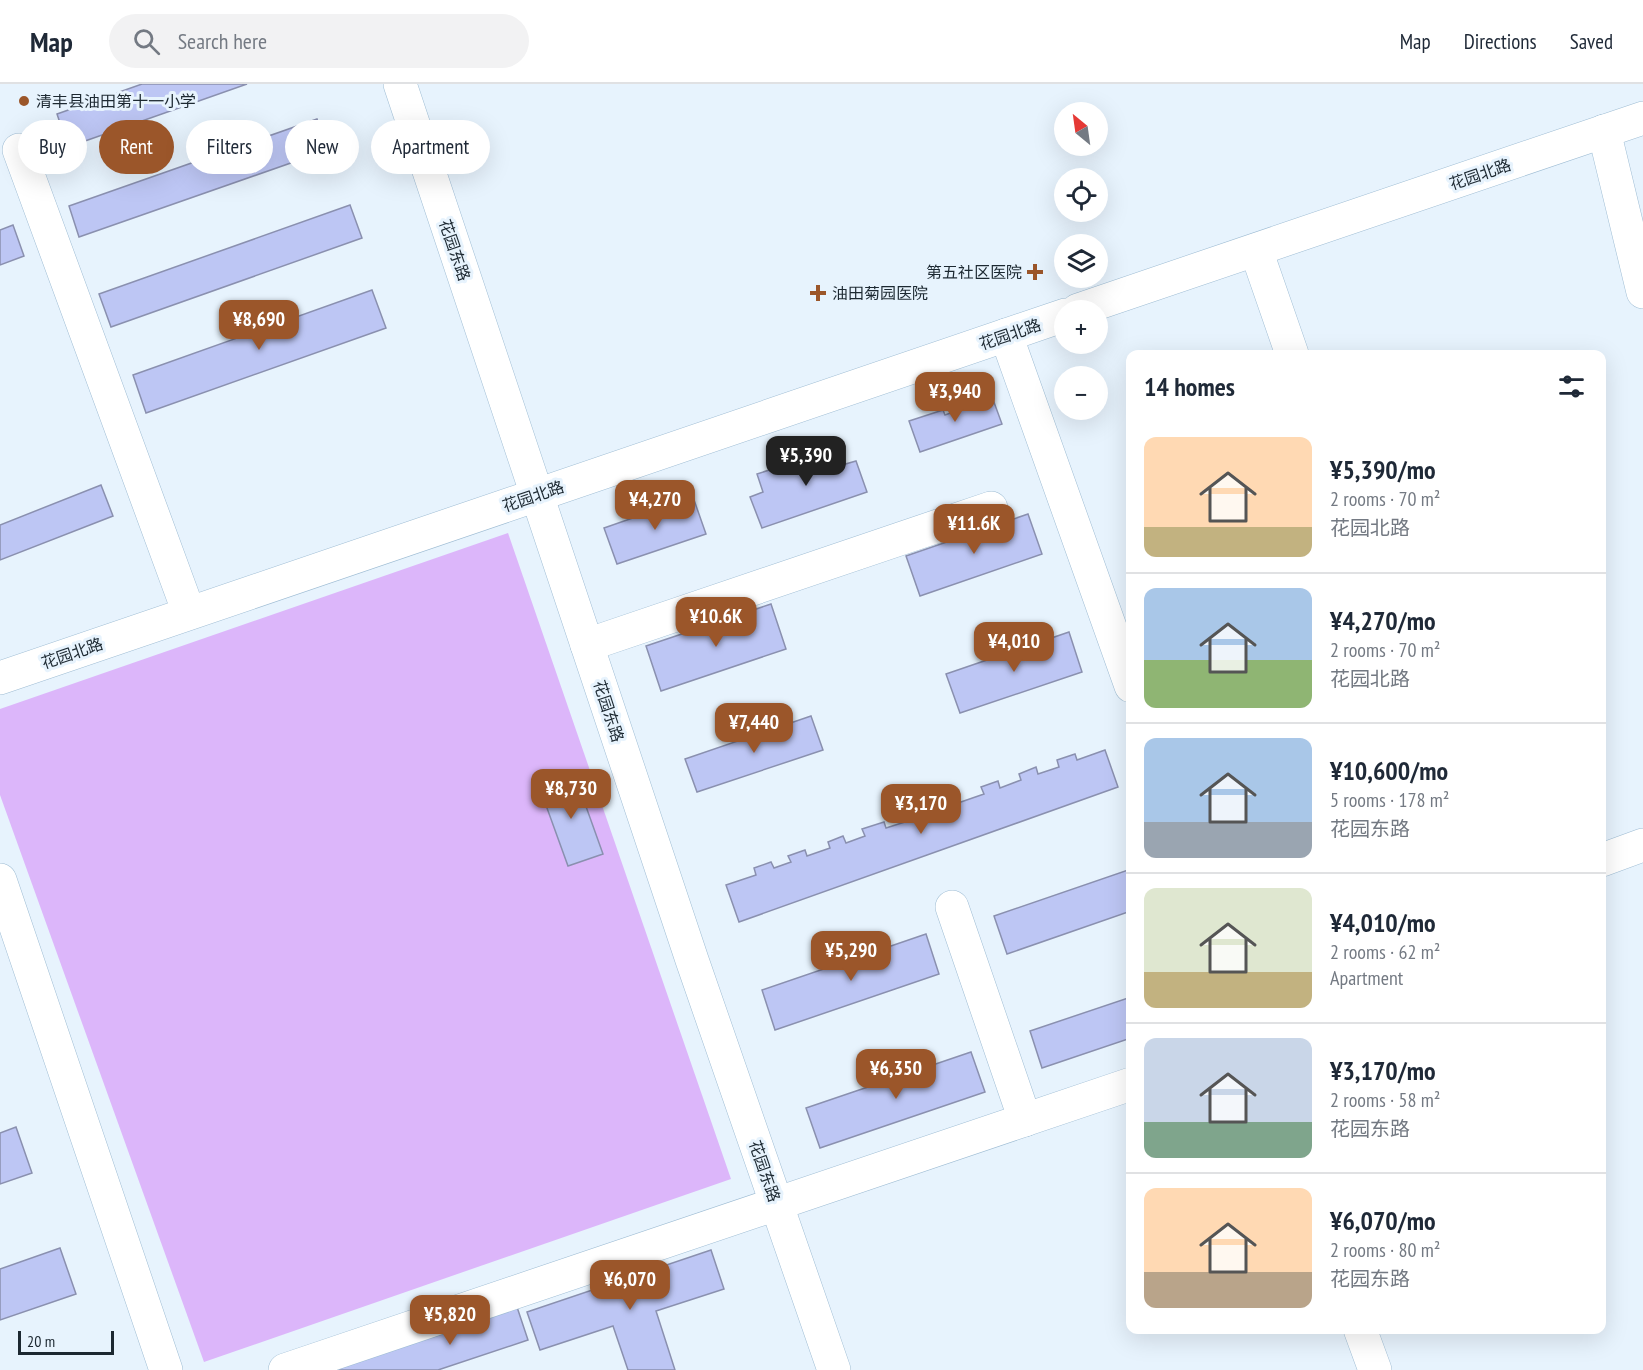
<!DOCTYPE html>
<html lang="en">
<head>
<meta charset="utf-8">
<style>
  :root { --surface:#fff; --page:#f2f2f3; --text:#1f2937; --muted:#747a83; --line:#e0e1e3; --accent:#9b562a }
  body { margin:0; font-family:"PT Sans Narrow","Noto Sans SC",sans-serif; background:var(--page); color:var(--text); height:100vh; display:flex; flex-direction:column; font-size:22px; white-space:nowrap }
  * { box-sizing:border-box; margin:0 }
  p { font-size:20px; color:var(--muted) }
  .icon { flex:none; width:33px; height:33px; fill:none; stroke:currentColor; stroke-width:2; stroke-linecap:round; stroke-linejoin:round }
  .map { position:relative; flex:1; overflow:hidden }
  .drawer { position:absolute; left:1126px; top:266px; width:480px; height:984px; display:flex; flex-direction:column; background:var(--surface); border-radius:12px; box-shadow:0 6px 24px #0002 }
  .drawer>* { flex:none }
  .banner { position:absolute; left:18px; top:36px; width:570px; height:54px; display:flex; gap:12px }
  .needle { width:39px; rotate:331deg }
  .fabs { position:absolute; left:1054px; top:18px; display:grid; gap:12px }
  .fabs a { display:grid; place-items:center; width:54px; height:54px; border-radius:50%; background:var(--surface); box-shadow:0 6px 24px #0002; font-size:30px }
  .scale { position:absolute; left:18px; bottom:15px; width:96px; box-sizing:border-box; padding-left:6px; border:3px solid #1c2831; border-top:0; font-size:16px; line-height:21px; white-space:nowrap; color:#1c2831; -webkit-text-stroke:4px #e7f3fd; paint-order:stroke }
  .price { position:absolute; translate:-50% -51px; padding:0 14px; border-radius:12px; background:var(--accent); color:#fff; font-size:20px; line-height:39px; filter:drop-shadow(0 2px 3px #0008) }
  .price::after { content:''; position:absolute; left:50%; top:36px; width:18px; height:14px; margin-left:-9px; background:inherit; clip-path:polygon(0 0,100% 0,50% 100%) }
  .price.active { background:#222; color:#fff }
  ul { padding:0; list-style:none }
  li { display:flex; align-items:center; gap:18px; height:150px; padding:0 18px }
  li+li { border-top:2px solid var(--line) }
  li span { display:grid; place-items:center; flex:none; width:168px; height:120px; border-radius:12px; color:#555 }
  li>.icon { margin-inline-start:auto }
  span .icon { width:72px; height:72px; fill:#fffc; stroke-width:1 }
  li b { font-size:26px }
  h2 { display:flex; justify-content:space-between; align-items:center; height:72px; padding:0 18px; font-size:26px }
  .pill { padding:0 21px; border-radius:27px; background:var(--surface); box-shadow:0 6px 24px #0002; font-size:21px; line-height:54px }
  .pill.active { background:var(--accent); color:#fff }
  header { display:flex; align-items:center; gap:36px; box-sizing:border-box; height:84px; padding:0 30px; background:var(--surface); border-bottom:2px solid var(--line) }
  header strong { font-size:28px }
  nav { display:flex; gap:33px; margin-inline-start:auto; font-size:21px }
  .search { width:420px; height:54px; background:var(--page); display:flex; align-items:center; gap:15px; box-sizing:border-box; padding:0 21px; border-radius:33px; color:var(--muted); font-size:22px }
  .map>svg:first-child { display:block }
  .green { fill:#dcb6fa }
  .building { fill:#bdc6f4; stroke:#8a90af; stroke-width:1.5 }
  .lines { fill:none; stroke-linecap:round; stroke-linejoin:round }
  .minor-casing { stroke:#9fbdd4; stroke-width:34 }
  .minor { stroke:#fff; stroke-width:33 }
  .poi-dot { fill:#9b562a; stroke:#e7f3fd; stroke-width:2 }
  .labels { text-anchor:middle; stroke-width:6; stroke-linejoin:round; paint-order:stroke }
  .poi-label { font-size:16px; fill:#1c2831; stroke:#e7f3fd; text-anchor:start }
  .street-label { font-size:16px; fill:#1c2831; stroke:#e7f3fd }
</style>
</head>
<body>
<header>
<strong>Map</strong>
<div class="search"><svg class="icon" aria-label="search" viewBox="0 0 24 24"><circle cx="10" cy="10" r="6"/><path d="M15 15l6 6"/></svg>Search here</div>
<nav><a>Map</a><a>Directions</a><a>Saved</a></nav>
</header>
<div class="map">
<svg width="1643" height="1286" viewBox="0 0 1643 1286">
  <rect width="100%" height="100%" fill="#e7f3fd"/>
  <polygon class="green" points="508,449 731,1095 204,1278 0,711 0,625"/>
  <g class="building">
    <polygon points="142,0 247,0 68,63 57,30"/>
    <polygon points="317,35 328,66 79,153 69,122"/>
    <polygon points="350,121 362,154 111,243 99,210"/>
    <polygon points="13,141 24,172 0,181 0,146"/>
    <polygon points="372,206 386,244 146,329 133,291"/>
    <polygon points="991,310 1002,340 920,368 909,337 943,326 945,331 956,327 954,322"/>
    <polygon points="836,364 842,381 856,377 867,408 762,444 750,413 763,408 757,390"/>
    <polygon points="101,401 113,432 0,476 0,441"/>
    <polygon points="693,413 706,450 617,480 604,444"/>
    <polygon points="1028,430 1042,470 920,512 906,472"/>
    <polygon points="771,520 786,565 661,607 646,562"/>
    <polygon points="1069,548 1082,588 960,629 946,590"/>
    <polygon points="811,632 823,666 697,708 685,675"/>
    <polygon points="1105,666 1118,703 739,838 726,801 756,791 754,784 771,778 774,784 791,778 788,772 805,766 807,772 830,764 828,758 843,752 846,759 865,752 862,745 884,738 886,744 908,737 906,730 920,725 923,731 945,723 943,717 956,712 958,719 984,710 981,703 998,697 1000,704 1021,696 1019,690 1036,683 1038,690 1059,683 1057,676 1075,670 1077,676"/>
    <polygon points="574,689 603,770 568,782 539,702"/>
    <polygon points="1131,785 1131,827 1007,870 994,832"/>
    <polygon points="926,850 939,890 775,946 762,906"/>
    <polygon points="1131,913 1131,954 1042,984 1030,947"/>
    <polygon points="971,968 985,1008 820,1064 806,1024"/>
    <polygon points="16,1043 32,1089 0,1100 0,1049"/>
    <polygon points="60,1164 76,1210 0,1236 0,1185"/>
    <polygon points="711,1166 724,1205 656,1227 675,1286 628,1286 613,1242 540,1266 527,1228"/>
    <polygon points="517,1223 528,1256 438,1286 331,1286"/>
  </g>
  <g class="lines">
    <g class="minor-casing">
      <g id="minor">
        <polyline points="400,0 692,876 834,1286"/>
        <polyline points="1604,47 1643,208"/>
        <polyline points="19,66 189,529"/>
        <polyline points="1256,166 1292,270"/>
        <polyline points="1078,226 1643,34"/>
        <polyline points="1006,251 1131,602"/>
        <polyline points="587,561 991,424"/>
        <polyline points="0,594 1065,231"/>
        <polyline points="1602,776 1643,761"/>
        <polyline points="0,796 166,1286"/>
        <polyline points="952,823 1025,1036"/>
        <polyline points="1360,1245 1375,1286"/>
        <polyline points="285,1286 1131,1000"/>
      </g>
    </g>
    <use href="#minor" class="minor"/>
  </g>
  <g class="poi-dot">
    <circle cx="24" cy="17" r="6"/>
    <path d="M1032 179h6v6h6v6h-6v6h-6v-6h-6v-6h6z"/>
    <path d="M815 200h6v6h6v6h-6v6h-6v-6h-6v-6h6z"/>
  </g>
  <g class="labels">
    <g class="poi-label">
      <text x="36" y="23">清丰县油田第十一小学</text>
      <text x="1022" y="194" text-anchor="end">第五社区医院</text>
      <text x="832" y="215">油田菊园医院</text>
    </g>
    <g class="street-label">
      <text transform="translate(1480 90) rotate(-19)" y="6">花园北路</text>
      <text transform="translate(455 166) rotate(71)" y="6">花园东路</text>
      <text transform="translate(1010 250) rotate(-19)" y="6">花园北路</text>
      <text transform="translate(533 412) rotate(-19)" y="6">花园北路</text>
      <text transform="translate(72 569) rotate(-19)" y="6">花园北路</text>
      <text transform="translate(609 627) rotate(72)" y="6">花园东路</text>
      <text transform="translate(765 1087) rotate(71)" y="6">花园东路</text>
    </g>
  </g>
</svg>
<div class="fabs">
<a><svg class="needle" viewBox="-14 -14 28 28"><path d="M0-13l5 13h-10z" fill="#e53935"/><path d="M0 13l5-13h-10z" fill="#747a83"/></svg></a>
<a><svg class="icon" aria-label="locate" viewBox="0 0 24 24"><circle cx="12" cy="12" r="6"/><path d="M12 2v4M12 18v4M2 12h4M18 12h4"/></svg></a>
<a><svg class="icon" aria-label="layers" viewBox="0 0 24 24"><path d="M12 4l9 5-9 5-9-5zM3 14l9 5 9-5"/></svg></a>
<a>+</a>
<a>−</a>
</div>
<div class="scale">20 m</div>
<b class="price" style="left:259px;top:267px">¥8,690</b>
<b class="price" style="left:955px;top:339px">¥3,940</b>
<b class="price active" style="left:806px;top:403px">¥5,390</b>
<b class="price" style="left:655px;top:447px">¥4,270</b>
<b class="price" style="left:974px;top:471px">¥11.6K</b>
<b class="price" style="left:716px;top:564px">¥10.6K</b>
<b class="price" style="left:1014px;top:589px">¥4,010</b>
<b class="price" style="left:754px;top:670px">¥7,440</b>
<b class="price" style="left:571px;top:736px">¥8,730</b>
<b class="price" style="left:921px;top:751px">¥3,170</b>
<b class="price" style="left:851px;top:898px">¥5,290</b>
<b class="price" style="left:896px;top:1016px">¥6,350</b>
<b class="price" style="left:630px;top:1227px">¥6,070</b>
<b class="price" style="left:450px;top:1262px">¥5,820</b>
<div class="banner">
<a class="pill">Buy</a>
<a class="pill active">Rent</a>
<a class="pill">Filters</a>
<a class="pill">New</a>
<a class="pill">Apartment</a>
</div>
<section class="drawer">
<h2>14 homes<svg class="icon" aria-label="filters" viewBox="0 0 24 24"><path d="M4 7h16M4 17h16"/><circle cx="9" cy="7" r="2"/><circle cx="15" cy="17" r="2"/></svg></h2>
<ul>
<li><span style="background:linear-gradient(#ffd9b3 75%,#c2b280 0)"><svg class="icon" aria-label="home" viewBox="0 0 24 24"><path d="M3 11l9-7 9 7M6 9v11h12V9"/></svg></span><div><b>¥5,390/mo</b><p>2 rooms · 70 m²</p><p>花园北路</p></div></li>
<li><span style="background:linear-gradient(#a9c7e8 60%,#8fb573 0)"><svg class="icon" aria-label="home" viewBox="0 0 24 24"><path d="M3 11l9-7 9 7M6 9v11h12V9"/></svg></span><div><b>¥4,270/mo</b><p>2 rooms · 70 m²</p><p>花园北路</p></div></li>
<li><span style="background:linear-gradient(#a9c7e8 70%,#9aa5b1 0)"><svg class="icon" aria-label="home" viewBox="0 0 24 24"><path d="M3 11l9-7 9 7M6 9v11h12V9"/></svg></span><div><b>¥10,600/mo</b><p>5 rooms · 178 m²</p><p>花园东路</p></div></li>
<li><span style="background:linear-gradient(#dfe7d0 70%,#c2b280 0)"><svg class="icon" aria-label="home" viewBox="0 0 24 24"><path d="M3 11l9-7 9 7M6 9v11h12V9"/></svg></span><div><b>¥4,010/mo</b><p>2 rooms · 62 m²</p><p>Apartment</p></div></li>
<li><span style="background:linear-gradient(#c9d6e8 70%,#7fa58c 0)"><svg class="icon" aria-label="home" viewBox="0 0 24 24"><path d="M3 11l9-7 9 7M6 9v11h12V9"/></svg></span><div><b>¥3,170/mo</b><p>2 rooms · 58 m²</p><p>花园东路</p></div></li>
<li><span style="background:linear-gradient(#ffd9b3 70%,#b9a48a 0)"><svg class="icon" aria-label="home" viewBox="0 0 24 24"><path d="M3 11l9-7 9 7M6 9v11h12V9"/></svg></span><div><b>¥6,070/mo</b><p>2 rooms · 80 m²</p><p>花园东路</p></div></li>
</ul>
</section>
</div>
</body>
</html>
